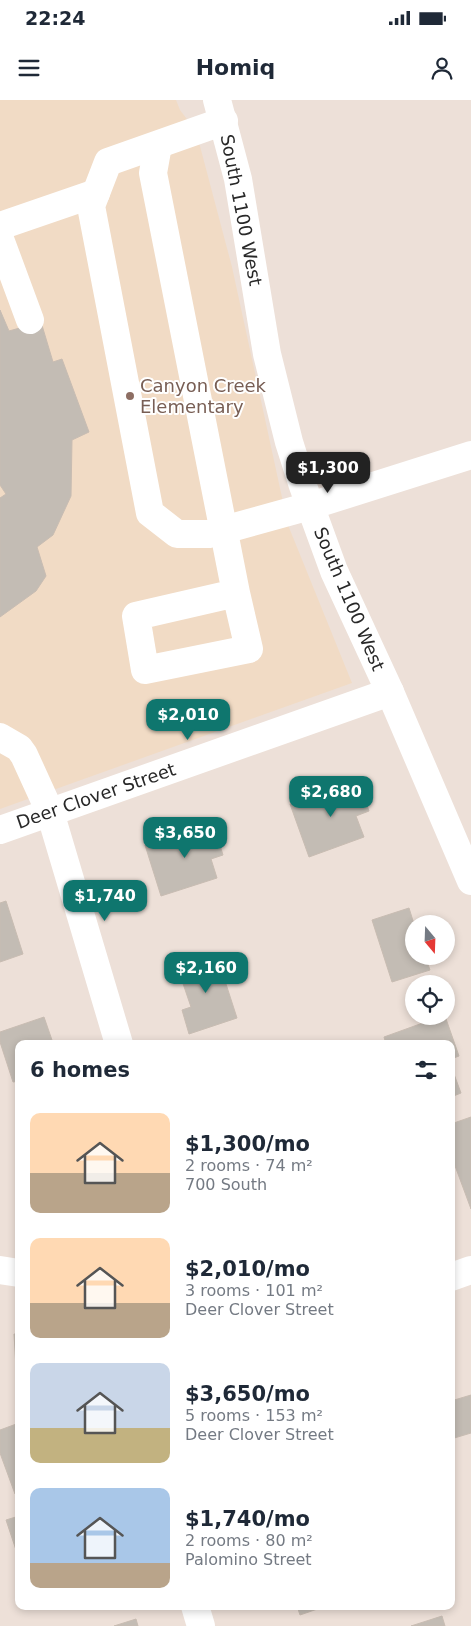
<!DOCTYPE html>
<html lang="en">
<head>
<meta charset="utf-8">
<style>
  :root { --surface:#fff; --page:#f6f6f7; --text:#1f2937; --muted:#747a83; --accent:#0f766e }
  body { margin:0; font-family:"DejaVu Sans",sans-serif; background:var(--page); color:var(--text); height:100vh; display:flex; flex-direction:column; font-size:19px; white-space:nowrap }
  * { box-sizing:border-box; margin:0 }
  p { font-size:16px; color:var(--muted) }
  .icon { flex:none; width:28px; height:28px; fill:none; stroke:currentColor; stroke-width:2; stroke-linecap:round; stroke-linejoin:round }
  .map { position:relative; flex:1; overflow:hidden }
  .details { position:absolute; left:15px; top:940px; width:440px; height:570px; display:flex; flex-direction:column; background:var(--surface); border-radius:10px; box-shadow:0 2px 8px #0003 }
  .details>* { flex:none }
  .needle { width:32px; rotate:161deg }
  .tools { position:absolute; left:405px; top:815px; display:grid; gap:10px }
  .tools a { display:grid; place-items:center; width:50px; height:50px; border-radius:50%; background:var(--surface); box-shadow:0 2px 8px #0003; font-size:25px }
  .price { position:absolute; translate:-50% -42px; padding:0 11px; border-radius:10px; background:var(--accent); color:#fff; font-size:16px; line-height:32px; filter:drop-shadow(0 1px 2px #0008) }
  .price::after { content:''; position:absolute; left:50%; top:30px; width:15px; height:11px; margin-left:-8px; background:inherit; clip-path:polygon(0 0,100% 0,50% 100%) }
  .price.selected { background:#222; color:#fff }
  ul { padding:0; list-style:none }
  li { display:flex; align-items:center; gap:15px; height:125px; padding:0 15px }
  li span { display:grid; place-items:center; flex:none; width:140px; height:100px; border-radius:10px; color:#555 }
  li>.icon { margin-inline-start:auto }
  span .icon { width:60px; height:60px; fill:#fffc; stroke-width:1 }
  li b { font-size:21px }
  h2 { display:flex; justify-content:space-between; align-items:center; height:60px; padding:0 15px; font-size:21px }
  .status { display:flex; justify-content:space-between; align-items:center; height:35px; padding:0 25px; background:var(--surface); direction:ltr }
  .status svg { height:14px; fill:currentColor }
  header { display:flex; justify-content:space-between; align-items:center; height:65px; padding:0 15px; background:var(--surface); font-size:22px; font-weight:700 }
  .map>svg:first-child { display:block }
  .education { fill:#f1dbc5 }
  .building { fill:#c3bcb4; stroke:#c8bcb2 }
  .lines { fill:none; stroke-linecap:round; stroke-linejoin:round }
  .minor { stroke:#fff; stroke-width:28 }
  .education-dot { fill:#8d6e63; stroke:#fff; stroke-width:2 }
  .labels { text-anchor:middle; stroke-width:4; stroke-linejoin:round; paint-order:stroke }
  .street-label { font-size:18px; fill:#282828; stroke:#fff }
  .education-label { font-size:18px; fill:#785e54; stroke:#fff; text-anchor:start }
</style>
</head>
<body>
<div class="status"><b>22:24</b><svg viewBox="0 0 49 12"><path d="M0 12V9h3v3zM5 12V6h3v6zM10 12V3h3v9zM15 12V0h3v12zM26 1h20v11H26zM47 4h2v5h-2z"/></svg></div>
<header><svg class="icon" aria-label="menu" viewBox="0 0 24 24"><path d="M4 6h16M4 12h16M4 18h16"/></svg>Homiq<svg class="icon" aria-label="person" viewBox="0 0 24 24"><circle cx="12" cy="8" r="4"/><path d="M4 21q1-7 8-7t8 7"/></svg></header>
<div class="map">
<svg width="471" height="1526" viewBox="0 0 471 1526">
  <rect width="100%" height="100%" fill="#ede0d8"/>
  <polygon class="education" points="0,0 176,0 180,10 196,31 232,167 288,425 352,583 0,709"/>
  <g class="building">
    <polygon points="0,210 9,231 41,222 53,262 62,259 89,332 72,340 71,396 53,435 37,447 46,476 36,491 0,517 0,398 6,394 0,385"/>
    <polygon points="358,679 369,711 356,716 364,737 309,757 290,704"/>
    <polygon points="213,723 223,755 211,759 217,778 161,796 145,745"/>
    <polygon points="6,801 23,854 0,862 0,803"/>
    <polygon points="409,808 414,824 414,856 425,856 430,870 392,882 372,820"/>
    <polygon points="216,853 237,918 189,934 182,910 191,907 177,866"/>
    <polygon points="442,916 445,916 459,956 451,959 451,944 386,944 384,937"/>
    <polygon points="44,917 53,943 19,944 19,981 13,982 0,942 0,932"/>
    <polygon points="451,966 461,993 451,997"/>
    <polygon points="471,1017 471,1109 451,1055 451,1024"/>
    <polygon points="14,1234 19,1234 19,1284 17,1284"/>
    <polygon points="471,1295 471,1333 451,1339 451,1301"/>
    <polygon points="19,1323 19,1393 15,1394 0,1353 0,1330"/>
    <polygon points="19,1416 19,1459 6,1420"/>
    <polygon points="297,1506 326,1506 300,1515"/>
    <polygon points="442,1516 445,1526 411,1526"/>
    <polygon points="136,1519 138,1526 114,1526"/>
  </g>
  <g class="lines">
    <g class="minor">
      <polyline points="217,0 238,79 267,254 289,342 303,386 334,471 390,592 471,781"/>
      <polyline points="224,21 108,62 91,106 150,413 177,434 209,434 310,406 471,355"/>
      <polyline points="158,45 153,73 236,493 249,549 145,570 136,516 236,493"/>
      <polyline points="0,126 96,93"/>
      <polyline points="0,139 30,220"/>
      <polyline points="0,637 19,648 24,655 50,712 119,944"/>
      <polyline points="0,730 390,592"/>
      <polyline points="0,1170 19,1173"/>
      <polyline points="451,1177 471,1170"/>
      <polyline points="195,1506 201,1526"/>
    </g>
  </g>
  <circle class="education-dot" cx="130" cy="296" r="5"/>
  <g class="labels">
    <g class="street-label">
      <text transform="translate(241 110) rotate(79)" y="6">South 1100 West</text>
      <text transform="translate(349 499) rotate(67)" y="6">South 1100 West</text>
      <text transform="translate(96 696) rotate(-19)" y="6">Deer Clover Street</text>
    </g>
    <g class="education-label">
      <text x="140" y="292">Canyon Creek<tspan x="140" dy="21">Elementary</tspan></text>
    </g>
  </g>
</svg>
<div class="tools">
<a><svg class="needle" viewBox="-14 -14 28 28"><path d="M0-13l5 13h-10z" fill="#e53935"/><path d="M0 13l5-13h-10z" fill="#747a83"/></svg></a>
<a><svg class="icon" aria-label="locate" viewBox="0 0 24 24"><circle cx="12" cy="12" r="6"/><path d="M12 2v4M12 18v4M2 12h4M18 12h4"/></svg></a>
</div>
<b class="price selected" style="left:328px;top:394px">$1,300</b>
<b class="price" style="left:188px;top:641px">$2,010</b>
<b class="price" style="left:331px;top:718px">$2,680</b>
<b class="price" style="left:185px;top:759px">$3,650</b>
<b class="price" style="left:105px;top:822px">$1,740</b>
<b class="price" style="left:206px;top:894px">$2,160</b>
<section class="details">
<h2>6 homes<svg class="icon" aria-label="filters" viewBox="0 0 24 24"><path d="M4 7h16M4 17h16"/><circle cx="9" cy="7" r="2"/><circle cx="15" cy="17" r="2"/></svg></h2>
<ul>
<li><span style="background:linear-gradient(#ffd9b3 60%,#b9a48a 0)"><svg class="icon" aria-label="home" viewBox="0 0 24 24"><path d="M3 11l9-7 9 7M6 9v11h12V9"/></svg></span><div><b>$1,300/mo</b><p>2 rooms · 74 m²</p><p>700 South</p></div></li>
<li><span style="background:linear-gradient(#ffd9b3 65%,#b9a48a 0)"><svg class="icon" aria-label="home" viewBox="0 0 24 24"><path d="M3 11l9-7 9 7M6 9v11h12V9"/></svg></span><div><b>$2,010/mo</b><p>3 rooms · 101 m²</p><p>Deer Clover Street</p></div></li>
<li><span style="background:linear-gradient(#c9d6e8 65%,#c2b280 0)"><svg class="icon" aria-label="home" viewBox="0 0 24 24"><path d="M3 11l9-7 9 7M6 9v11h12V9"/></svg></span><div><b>$3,650/mo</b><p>5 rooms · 153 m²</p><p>Deer Clover Street</p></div></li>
<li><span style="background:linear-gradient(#a9c7e8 75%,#b9a48a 0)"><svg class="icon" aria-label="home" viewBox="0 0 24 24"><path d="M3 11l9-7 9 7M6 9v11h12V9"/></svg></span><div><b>$1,740/mo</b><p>2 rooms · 80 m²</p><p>Palomino Street</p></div></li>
</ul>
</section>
</div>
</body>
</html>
